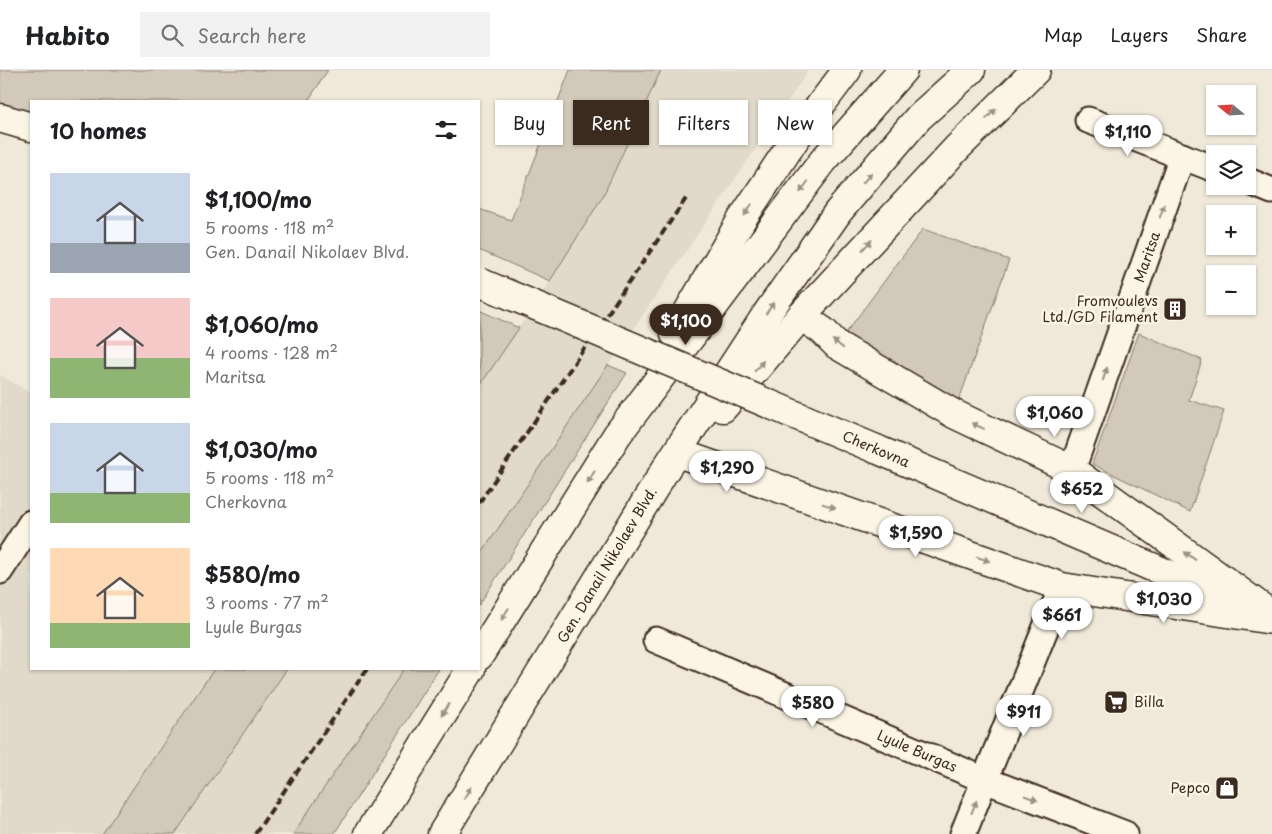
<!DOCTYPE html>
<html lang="en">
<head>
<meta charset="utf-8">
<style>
  :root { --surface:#fff; --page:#f2f2f2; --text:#202124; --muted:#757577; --line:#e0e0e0; --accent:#3b2a1e }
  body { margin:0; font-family:"Playpen Sans",sans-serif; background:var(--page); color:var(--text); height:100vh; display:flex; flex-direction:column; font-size:19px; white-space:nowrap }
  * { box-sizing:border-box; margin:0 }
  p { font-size:16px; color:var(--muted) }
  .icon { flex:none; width:28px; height:28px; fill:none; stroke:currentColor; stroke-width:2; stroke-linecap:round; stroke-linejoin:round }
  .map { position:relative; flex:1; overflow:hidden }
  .details { position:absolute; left:30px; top:30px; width:450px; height:570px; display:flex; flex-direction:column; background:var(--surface); border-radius:0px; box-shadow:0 1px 4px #0004 }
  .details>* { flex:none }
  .top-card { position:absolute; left:495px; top:30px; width:475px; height:45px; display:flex; gap:10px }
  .needle { width:32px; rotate:288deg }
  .controls { position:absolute; left:1206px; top:15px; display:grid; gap:10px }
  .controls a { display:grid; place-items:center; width:50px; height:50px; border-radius:0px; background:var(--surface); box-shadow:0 1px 4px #0004; font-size:25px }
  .price { position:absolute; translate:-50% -42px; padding:0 11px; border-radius:18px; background:#fff; color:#222; font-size:16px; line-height:32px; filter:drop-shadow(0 1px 2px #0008) }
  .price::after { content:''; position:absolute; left:50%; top:30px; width:15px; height:11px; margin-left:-8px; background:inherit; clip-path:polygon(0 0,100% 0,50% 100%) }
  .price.active { background:var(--accent); color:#fff }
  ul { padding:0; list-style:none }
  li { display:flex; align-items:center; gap:15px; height:125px; padding:0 20px }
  li span { display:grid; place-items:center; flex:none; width:140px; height:100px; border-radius:0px; color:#555 }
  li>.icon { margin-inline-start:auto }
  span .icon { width:60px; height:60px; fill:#fffc; stroke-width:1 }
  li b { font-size:21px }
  h2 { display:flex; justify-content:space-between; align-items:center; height:60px; padding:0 20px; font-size:21px }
  .tag { padding:0 18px; border-radius:0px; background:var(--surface); box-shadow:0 1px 4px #0004; font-size:18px; line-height:45px }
  .tag.active { background:var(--accent); color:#fff }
  header { display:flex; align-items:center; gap:30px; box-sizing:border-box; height:70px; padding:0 25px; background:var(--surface); border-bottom:1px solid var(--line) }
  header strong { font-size:24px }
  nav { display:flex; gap:28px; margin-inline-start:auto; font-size:18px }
  .search { width:350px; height:45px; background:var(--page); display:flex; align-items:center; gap:12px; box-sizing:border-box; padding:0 18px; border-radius:0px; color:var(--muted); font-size:19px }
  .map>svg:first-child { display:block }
  .built { fill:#e1d9c9 }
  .green { fill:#d2c9ba; stroke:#867a6c }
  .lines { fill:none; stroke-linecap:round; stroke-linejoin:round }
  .minor-casing { stroke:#3b2a1e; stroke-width:29 }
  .tertiary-casing { stroke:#3b2a1e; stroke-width:31 }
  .primary-casing { stroke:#3b2a1e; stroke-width:31 }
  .minor { stroke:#fcf5e5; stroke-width:25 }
  .tertiary { stroke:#fcf5e5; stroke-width:28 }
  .primary { stroke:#fcf5e5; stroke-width:28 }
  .rail { stroke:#3b2a1e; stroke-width:4; stroke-dasharray:8 4; stroke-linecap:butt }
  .tertiary-bridge-casing { stroke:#3b2a1e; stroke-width:31; stroke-linecap:butt }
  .tertiary-bridge { stroke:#fcf5e5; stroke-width:28 }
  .oneway { fill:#9c9082 }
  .labels { text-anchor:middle; stroke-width:5; stroke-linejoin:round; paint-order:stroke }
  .street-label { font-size:14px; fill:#3b2a1e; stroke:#fcf5e5 }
  .poi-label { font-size:14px; fill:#3b2a1e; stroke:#fcf5e5; text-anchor:end }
</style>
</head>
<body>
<header>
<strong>Habito</strong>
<div class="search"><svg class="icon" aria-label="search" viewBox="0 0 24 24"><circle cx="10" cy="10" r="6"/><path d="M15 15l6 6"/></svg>Search here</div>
<nav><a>Map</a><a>Layers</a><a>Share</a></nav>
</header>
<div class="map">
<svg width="1272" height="764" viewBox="0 0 1272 764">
  <rect width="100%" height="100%" fill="#f0e9d9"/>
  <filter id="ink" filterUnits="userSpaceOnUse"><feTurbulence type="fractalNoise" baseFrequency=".02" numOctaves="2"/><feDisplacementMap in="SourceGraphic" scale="10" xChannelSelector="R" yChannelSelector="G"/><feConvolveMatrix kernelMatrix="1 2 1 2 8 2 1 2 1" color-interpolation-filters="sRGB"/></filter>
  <g filter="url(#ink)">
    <g class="built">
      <polygon points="661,0 809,0 479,487 479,317 550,211 603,126"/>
      <polygon points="0,305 31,323 31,599 214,599 102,764 0,764"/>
      <polygon points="287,599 404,599 293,764 175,764"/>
    </g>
    <g class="green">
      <polygon points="0,0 328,0 308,31 31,31 31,57 0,48"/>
      <polygon points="570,0 661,0 603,126 550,211 479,180 479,139 511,150"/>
      <polygon points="923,159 1009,190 954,344 837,275"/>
      <polygon points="479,240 519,258 479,317"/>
      <polygon points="1139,263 1202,290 1189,330 1224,341 1190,442 1092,394"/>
      <polygon points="608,295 627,303 479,535 479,487"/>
      <polygon points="214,599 287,599 175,764 102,764"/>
      <polygon points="404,599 439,599 334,764 293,764"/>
    </g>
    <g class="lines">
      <g class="minor-casing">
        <g id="minor">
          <polyline points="1088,50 1215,99"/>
          <polyline points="1248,111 1272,121"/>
          <polyline points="1072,400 1182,86"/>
          <polyline points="0,501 31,453"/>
          <polyline points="656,570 985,710 1125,764"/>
          <polyline points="963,764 1062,517"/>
        </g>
      </g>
      <g class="tertiary-casing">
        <g id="tertiary">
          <polyline points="0,48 31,57"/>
          <polyline points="801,246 823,261 837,275 954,344 1072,400 1272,545"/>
          <polyline points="876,379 1236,533"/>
          <polyline points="684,385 1062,517 1272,550"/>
        </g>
      </g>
      <g class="primary-casing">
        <g id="primary">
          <polyline points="675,264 742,149 795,69 847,0"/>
          <polyline points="723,338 801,246 957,78 1036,0"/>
          <polyline points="479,586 617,365 823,91 903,0"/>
          <polyline points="368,764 471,599"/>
          <polyline points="442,764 667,397 766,245 838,142 919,47 971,0"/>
        </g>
      </g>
      <use href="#minor" class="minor"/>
      <use href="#tertiary" class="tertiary"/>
      <use href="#primary" class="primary"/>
      <g class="rail">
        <polyline points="479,433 687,127"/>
        <polyline points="255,764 367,599"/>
      </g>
      <g class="tertiary-bridge-casing">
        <polyline id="tertiary-bridge" points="479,212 876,379"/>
      </g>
      <use href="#tertiary-bridge" class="tertiary-bridge"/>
    </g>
    <defs><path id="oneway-solid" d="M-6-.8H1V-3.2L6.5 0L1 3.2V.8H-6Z" transform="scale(1.25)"/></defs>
    <g class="oneway">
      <use href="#oneway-solid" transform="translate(991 44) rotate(-45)"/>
      <use href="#oneway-solid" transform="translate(867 108) rotate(-50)"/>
      <use href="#oneway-solid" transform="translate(804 117) rotate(126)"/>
      <use href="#oneway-solid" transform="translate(748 140) rotate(123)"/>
      <use href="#oneway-solid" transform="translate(1162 141) rotate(-71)"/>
      <use href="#oneway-solid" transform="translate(867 175) rotate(-47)"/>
      <use href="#oneway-solid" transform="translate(770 238) rotate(-55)"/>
      <use href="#oneway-solid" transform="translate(838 274) rotate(-142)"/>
      <use href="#oneway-solid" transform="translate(759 296) rotate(-50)"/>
      <use href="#oneway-solid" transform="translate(1105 304) rotate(-71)"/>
      <use href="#oneway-solid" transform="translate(978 356) rotate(-155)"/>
      <use href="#oneway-solid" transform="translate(591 407) rotate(122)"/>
      <use href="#oneway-solid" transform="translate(829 436) rotate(19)"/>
      <use href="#oneway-solid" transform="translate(1190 486) rotate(-144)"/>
      <use href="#oneway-solid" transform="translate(983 489) rotate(19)"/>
      <use href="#oneway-solid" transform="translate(505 544) rotate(122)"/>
      <use href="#oneway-solid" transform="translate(445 640) rotate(122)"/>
      <use href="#oneway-solid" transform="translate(468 723) rotate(-59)"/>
      <use href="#oneway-solid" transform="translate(1031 728) rotate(21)"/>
      <use href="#oneway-solid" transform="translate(974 737) rotate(-68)"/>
    </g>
  </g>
  <defs>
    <g id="building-square" transform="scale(1.25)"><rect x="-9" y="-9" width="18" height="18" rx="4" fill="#3b2a1e" stroke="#fcf5e5"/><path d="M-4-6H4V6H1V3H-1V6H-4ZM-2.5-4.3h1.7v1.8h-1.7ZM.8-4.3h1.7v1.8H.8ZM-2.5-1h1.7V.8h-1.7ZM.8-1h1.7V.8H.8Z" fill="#fff"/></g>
    <g id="supermarket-square" transform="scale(1.25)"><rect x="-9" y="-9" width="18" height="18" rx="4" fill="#3b2a1e" stroke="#fcf5e5"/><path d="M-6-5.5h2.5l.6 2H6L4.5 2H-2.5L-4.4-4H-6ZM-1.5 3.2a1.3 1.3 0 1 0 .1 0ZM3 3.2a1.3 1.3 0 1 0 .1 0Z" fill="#fff"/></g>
    <g id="shop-square" transform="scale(1.25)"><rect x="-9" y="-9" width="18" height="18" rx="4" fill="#3b2a1e" stroke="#fcf5e5"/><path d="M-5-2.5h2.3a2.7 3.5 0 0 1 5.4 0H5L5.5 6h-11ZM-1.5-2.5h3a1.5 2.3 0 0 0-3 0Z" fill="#fff"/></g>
  </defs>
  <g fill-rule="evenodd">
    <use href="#building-square" x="1175" y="239"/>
    <use href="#supermarket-square" x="1116" y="632"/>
    <use href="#shop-square" x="1227" y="718"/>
  </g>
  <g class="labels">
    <g class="street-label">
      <text transform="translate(1147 187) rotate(-71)" y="5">Maritsa</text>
      <text transform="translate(876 379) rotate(23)" y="5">Cherkovna</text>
      <text transform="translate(607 495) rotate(-59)" y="5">Gen. Danail Nikolaev Blvd.</text>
      <text transform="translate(917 681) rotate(23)" y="5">Lyule Burgas</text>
    </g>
    <g class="poi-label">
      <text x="1158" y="236">Fromvoulevs<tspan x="1158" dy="16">Ltd./GD Filament</tspan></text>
      <text x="1134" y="637" text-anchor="start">Billa</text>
      <text x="1210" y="723">Pepco</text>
    </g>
  </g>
</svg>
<div class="controls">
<a><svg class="needle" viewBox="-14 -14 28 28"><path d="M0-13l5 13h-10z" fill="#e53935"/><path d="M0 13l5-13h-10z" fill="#757577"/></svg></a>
<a><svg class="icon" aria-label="layers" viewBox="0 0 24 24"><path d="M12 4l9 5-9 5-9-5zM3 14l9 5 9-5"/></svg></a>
<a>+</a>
<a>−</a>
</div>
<b class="price" style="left:1128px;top:87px">$1,110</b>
<b class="price active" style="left:686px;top:276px">$1,100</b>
<b class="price" style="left:1055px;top:368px">$1,060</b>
<b class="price" style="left:727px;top:423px">$1,290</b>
<b class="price" style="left:1082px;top:444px">$652</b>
<b class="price" style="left:916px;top:488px">$1,590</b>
<b class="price" style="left:1164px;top:554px">$1,030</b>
<b class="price" style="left:1062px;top:570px">$661</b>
<b class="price" style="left:813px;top:658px">$580</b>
<b class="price" style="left:1024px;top:667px">$911</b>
<div class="top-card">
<a class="tag">Buy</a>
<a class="tag active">Rent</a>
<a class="tag">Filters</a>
<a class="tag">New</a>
</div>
<section class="details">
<h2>10 homes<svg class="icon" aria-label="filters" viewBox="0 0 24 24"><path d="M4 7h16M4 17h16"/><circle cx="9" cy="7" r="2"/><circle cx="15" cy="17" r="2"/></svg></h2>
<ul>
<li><span style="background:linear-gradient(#c9d6e8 70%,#9aa5b1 0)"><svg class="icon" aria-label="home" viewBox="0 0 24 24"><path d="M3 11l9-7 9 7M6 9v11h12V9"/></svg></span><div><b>$1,100/mo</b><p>5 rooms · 118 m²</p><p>Gen. Danail Nikolaev Blvd.</p></div></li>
<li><span style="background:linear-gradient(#f6c9c9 60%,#8fb573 0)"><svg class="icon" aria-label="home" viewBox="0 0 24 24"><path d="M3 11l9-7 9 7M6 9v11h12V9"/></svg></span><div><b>$1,060/mo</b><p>4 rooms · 128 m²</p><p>Maritsa</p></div></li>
<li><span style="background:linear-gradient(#c9d6e8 70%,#8fb573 0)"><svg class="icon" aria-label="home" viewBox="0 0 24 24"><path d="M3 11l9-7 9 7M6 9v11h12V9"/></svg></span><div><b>$1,030/mo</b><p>5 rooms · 118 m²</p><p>Cherkovna</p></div></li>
<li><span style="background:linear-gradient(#ffd9b3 75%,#8fb573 0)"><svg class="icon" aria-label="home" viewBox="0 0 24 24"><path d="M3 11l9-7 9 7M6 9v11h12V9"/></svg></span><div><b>$580/mo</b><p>3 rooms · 77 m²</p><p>Lyule Burgas</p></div></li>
</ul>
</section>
</div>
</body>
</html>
